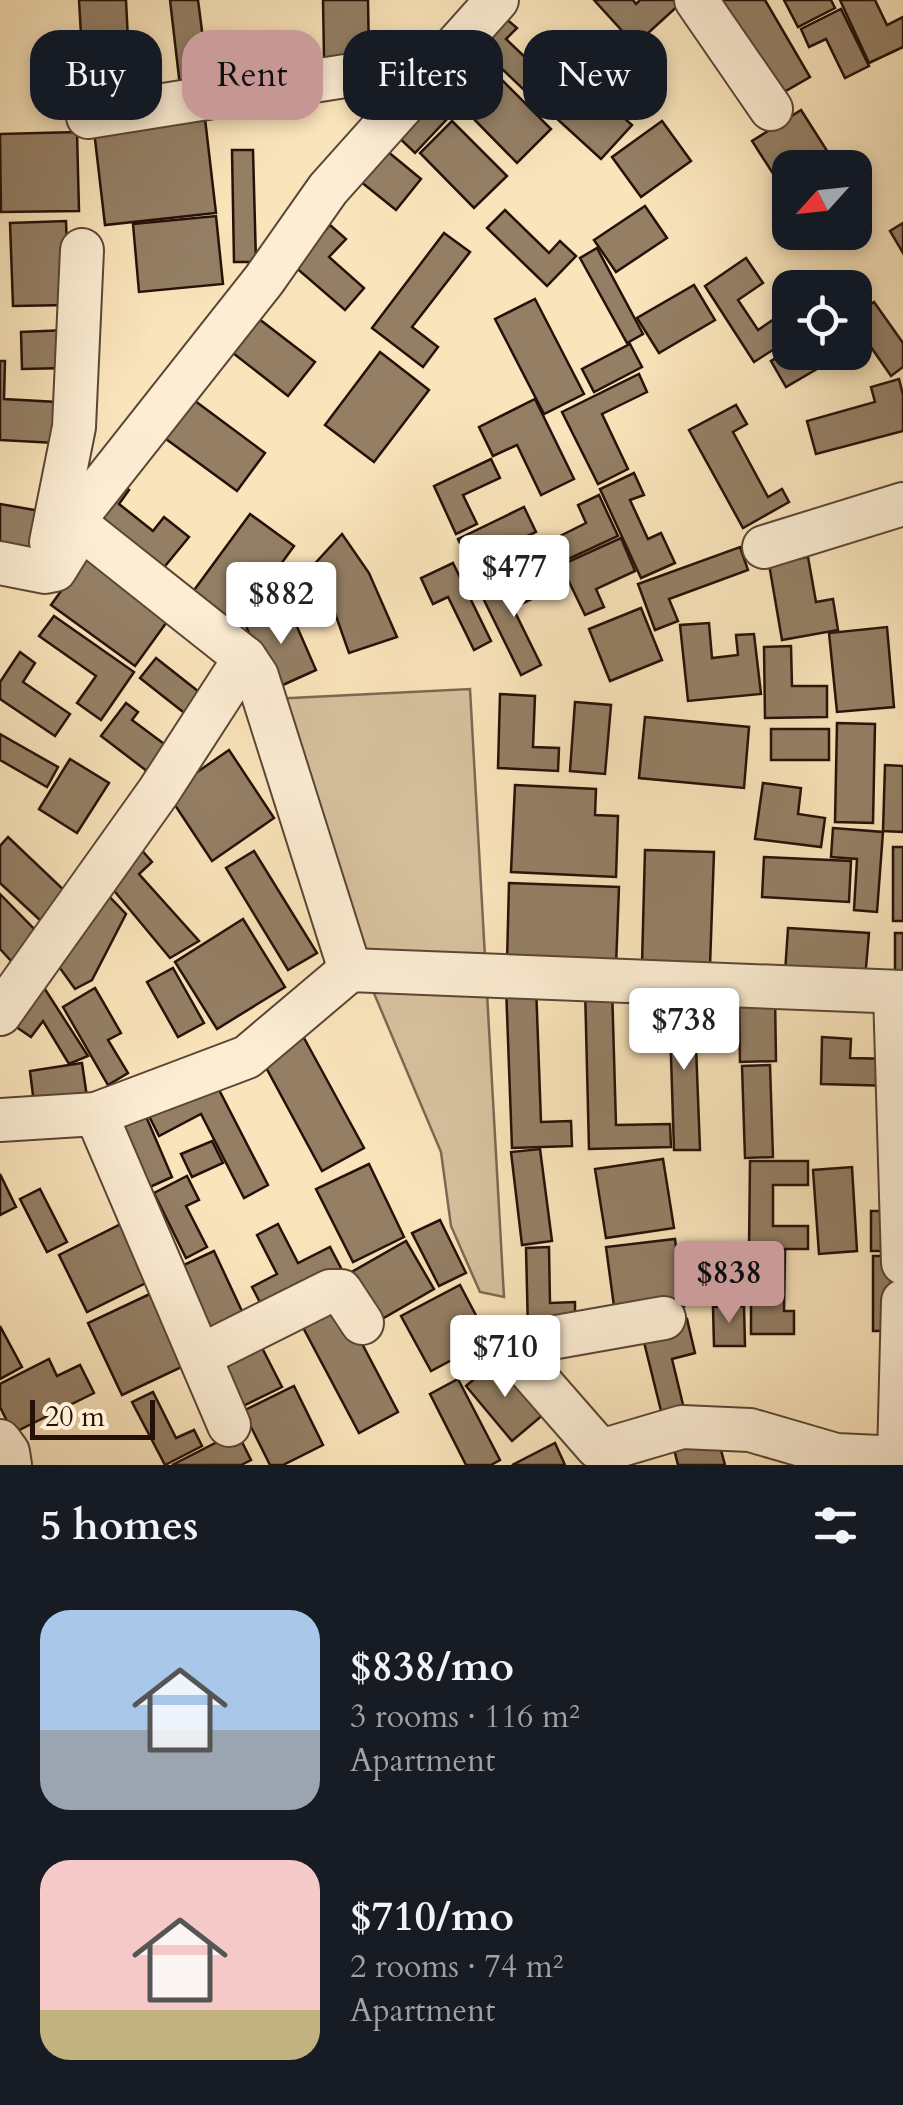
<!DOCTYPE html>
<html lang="en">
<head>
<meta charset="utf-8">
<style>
  :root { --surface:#171b24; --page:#242831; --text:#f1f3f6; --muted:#9ea1a6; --accent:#c59692 }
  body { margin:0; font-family:Cardo,serif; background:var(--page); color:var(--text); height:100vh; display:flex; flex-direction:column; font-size:38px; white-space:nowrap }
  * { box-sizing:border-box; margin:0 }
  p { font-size:32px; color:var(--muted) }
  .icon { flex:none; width:55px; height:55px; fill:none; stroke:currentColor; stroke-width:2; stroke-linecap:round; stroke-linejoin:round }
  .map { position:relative; height:1465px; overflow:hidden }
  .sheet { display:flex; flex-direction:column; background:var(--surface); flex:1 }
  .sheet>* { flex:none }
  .guide { position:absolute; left:30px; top:30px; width:845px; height:90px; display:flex; gap:20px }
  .needle { width:65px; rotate:243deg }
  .tools { position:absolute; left:772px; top:150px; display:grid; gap:20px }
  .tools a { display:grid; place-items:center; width:100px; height:100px; border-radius:20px; background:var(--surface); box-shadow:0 5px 15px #0003; font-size:50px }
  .scale { position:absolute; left:30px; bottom:25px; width:125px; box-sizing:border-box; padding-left:10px; border:5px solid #251108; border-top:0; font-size:28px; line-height:35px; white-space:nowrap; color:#251108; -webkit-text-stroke:8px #fcedd3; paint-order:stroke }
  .price { position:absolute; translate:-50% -85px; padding:0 22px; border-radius:10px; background:#fff; color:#222; font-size:32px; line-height:65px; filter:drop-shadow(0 2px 5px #0008) }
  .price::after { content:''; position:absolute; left:50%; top:60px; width:30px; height:22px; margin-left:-15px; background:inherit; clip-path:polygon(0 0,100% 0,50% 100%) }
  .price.on { background:var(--accent); color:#111 }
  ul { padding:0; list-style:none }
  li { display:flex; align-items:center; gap:30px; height:250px; padding:0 40px }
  li span { display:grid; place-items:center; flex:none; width:280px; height:200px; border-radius:30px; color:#555 }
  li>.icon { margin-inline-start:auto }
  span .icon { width:120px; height:120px; fill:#fffc; stroke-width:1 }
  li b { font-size:42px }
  h2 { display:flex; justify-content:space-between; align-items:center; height:120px; padding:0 40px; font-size:42px }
  .pill { padding:0 35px; border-radius:30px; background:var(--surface); box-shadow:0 5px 15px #0003; font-size:35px; line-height:90px }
  .pill.on { background:var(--accent); color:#111 }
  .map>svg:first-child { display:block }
  .green { fill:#d6c09d; stroke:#7e6852; stroke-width:2.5 }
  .building { fill:#947f65; stroke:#251108; stroke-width:2.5 }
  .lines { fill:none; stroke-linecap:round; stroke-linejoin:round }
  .minor-casing { stroke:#5a4635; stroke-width:46 }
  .minor { stroke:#fcedd3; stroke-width:42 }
</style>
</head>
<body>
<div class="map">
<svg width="903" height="1465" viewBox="0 0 903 1465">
  <rect width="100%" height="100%" fill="#fae4bb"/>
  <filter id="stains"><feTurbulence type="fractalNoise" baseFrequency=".002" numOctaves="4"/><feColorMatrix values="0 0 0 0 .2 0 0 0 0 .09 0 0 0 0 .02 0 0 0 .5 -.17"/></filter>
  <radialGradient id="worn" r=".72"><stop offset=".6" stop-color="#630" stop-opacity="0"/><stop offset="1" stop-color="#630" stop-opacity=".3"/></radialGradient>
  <polygon class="green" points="470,689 504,1297 480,1292 451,1226 441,1152 357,953 272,699"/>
  <g class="building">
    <polygon points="79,0 126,0 131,102 85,104"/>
    <polygon points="170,0 198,0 205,54 286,44 290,72 180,86"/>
    <polygon points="323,0 368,0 369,57 324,58"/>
    <polygon points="594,0 633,0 636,4 640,0 678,0 681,3 635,45"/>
    <polygon points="721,0 765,0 810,77 777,96"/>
    <polygon points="784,0 831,0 835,8 798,27"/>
    <polygon points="840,0 875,0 887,25 903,17 903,47 869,63"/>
    <polygon points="841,9 869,66 845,78 826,39 809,47 801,29"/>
    <polygon points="503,16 517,28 506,39 549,80 560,69 574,82 546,111 476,44"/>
    <polygon points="457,59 481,83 415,153 390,129"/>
    <polygon points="495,73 551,129 517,163 462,107"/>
    <polygon points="587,84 632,125 601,159 556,118"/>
    <polygon points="204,110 216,213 105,225 93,122"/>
    <polygon points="801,110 838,168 790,168 790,200 752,141"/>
    <polygon points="452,121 507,176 474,208 420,153"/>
    <polygon points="662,121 691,161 641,197 612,157"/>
    <polygon points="77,132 79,211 1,212 0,134"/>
    <polygon points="381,146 421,179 396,210 355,177"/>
    <polygon points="232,150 253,150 256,262 234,262"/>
    <polygon points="645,206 667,238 616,272 594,240"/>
    <polygon points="505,210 549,253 560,241 576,256 547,286 487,228"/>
    <polygon points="216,216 223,284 139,292 133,224"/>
    <polygon points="66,221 69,305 13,306 10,223"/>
    <polygon points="903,223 903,253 890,231"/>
    <polygon points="330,225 346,239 329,257 364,288 345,310 294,266"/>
    <polygon points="444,233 470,252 412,327 438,347 423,367 372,328"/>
    <polygon points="597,248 643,334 627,343 580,258"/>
    <polygon points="746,258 763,283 738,300 758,330 783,313 790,324 790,339 754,362 705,286"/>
    <polygon points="694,285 715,320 659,353 637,318"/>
    <polygon points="535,299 584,394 544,414 495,319"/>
    <polygon points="874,302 903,343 903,367 891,376 855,324 855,316"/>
    <polygon points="250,312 315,362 288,396 224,346"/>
    <polygon points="67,330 68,368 22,369 21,332"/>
    <polygon points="630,344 642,367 594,392 582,369"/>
    <polygon points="790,350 790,352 846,352 786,387 771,361"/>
    <polygon points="380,352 429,390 374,462 325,425"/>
    <polygon points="0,361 5,361 4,399 57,402 55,443 0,440"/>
    <polygon points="639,374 647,392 602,414 628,469 598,484 562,412"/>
    <polygon points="899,379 903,395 903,431 816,454 807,421 875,402 871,387"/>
    <polygon points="183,392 265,453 237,491 155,431"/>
    <polygon points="535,399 574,479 541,495 517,445 493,456 479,427"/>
    <polygon points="736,405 747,424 733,432 768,497 782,489 789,502 743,528 689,430"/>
    <polygon points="491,459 500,478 463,495 477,524 456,534 434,486"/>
    <polygon points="634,473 644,495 630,500 648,539 661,533 675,563 641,578 600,489"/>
    <polygon points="115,478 129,490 119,504 153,531 164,517 189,537 161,571 87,512"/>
    <polygon points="599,495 618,536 564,561 554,539 586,523 578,505"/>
    <polygon points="0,504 46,512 40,550 0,543"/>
    <polygon points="524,507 536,532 491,553 501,575 480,585 458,539"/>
    <polygon points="250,514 294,546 236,626 192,593"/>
    <polygon points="342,534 369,573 397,637 349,653 335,613 297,583"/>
    <polygon points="621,538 635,571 596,589 604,607 585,615 561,565"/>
    <polygon points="740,547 748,570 669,599 678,621 655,630 638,584"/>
    <polygon points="90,551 174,612 135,666 51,605"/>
    <polygon points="808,557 816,602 833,599 838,630 782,640 769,564"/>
    <polygon points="453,563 491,641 474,650 448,597 433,604 421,578"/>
    <polygon points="527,574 538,596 513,608 541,665 521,675 482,596"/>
    <polygon points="288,606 316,670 274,689 245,624"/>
    <polygon points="641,608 662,660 610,681 589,629"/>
    <polygon points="54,616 134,672 101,720 77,703 96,676 39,636"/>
    <polygon points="709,623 712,658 738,655 736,635 754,634 761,694 688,701 680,625"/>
    <polygon points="887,627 894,707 837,712 829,633"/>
    <polygon points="791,646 792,686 827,686 827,717 765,718 764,647"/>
    <polygon points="20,652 35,663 23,682 70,714 55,736 0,699 0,682"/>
    <polygon points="156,658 208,699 192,719 140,678"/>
    <polygon points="500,694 535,696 533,747 559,748 558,771 498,768"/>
    <polygon points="575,702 611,705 605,774 570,771"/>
    <polygon points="126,703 138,712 132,720 175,752 156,778 101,736"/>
    <polygon points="645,717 749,727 744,788 639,778"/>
    <polygon points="837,723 875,724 873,823 835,822"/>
    <rect x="771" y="729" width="58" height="31"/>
    <polygon points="0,734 58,767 47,787 0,760"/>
    <polygon points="229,750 274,818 212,861 167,793"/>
    <polygon points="70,759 109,783 77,833 39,809"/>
    <polygon points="885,765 903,766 903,832 883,831"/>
    <polygon points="763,783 801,788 798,814 825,818 821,847 755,839"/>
    <polygon points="515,785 596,789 595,815 618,816 616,877 511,872"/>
    <polygon points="833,828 883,832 877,912 854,910 857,859 831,857"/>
    <polygon points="8,837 68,894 42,922 0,883 0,846"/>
    <polygon points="139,847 152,862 139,874 199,941 170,958 111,887"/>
    <rect x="893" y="847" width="10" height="74"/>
    <polygon points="645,850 714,852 710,966 642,964"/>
    <polygon points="254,851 317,953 288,970 226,868"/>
    <polygon points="764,857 851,861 849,902 762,897"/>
    <polygon points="509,883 619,887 616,966 507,962"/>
    <polygon points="103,890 126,914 92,980 75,989 57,964"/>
    <polygon points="0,894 41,936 13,963 0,949"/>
    <polygon points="243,919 285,987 217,1029 175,962"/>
    <polygon points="788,928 869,933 865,979 785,973"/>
    <rect x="895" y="933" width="8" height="44"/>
    <polygon points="173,968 204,1023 178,1037 147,982"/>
    <polygon points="41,983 88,1056 69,1064 43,1021 31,1037 9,1022"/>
    <polygon points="536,985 541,1122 571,1121 572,1146 512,1148 506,986"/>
    <polygon points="585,987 612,987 616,1125 670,1124 671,1147 589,1149"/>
    <polygon points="95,988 121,1033 108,1040 128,1073 108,1085 63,1007"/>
    <polygon points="694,994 700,1150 674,1150 669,995"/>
    <polygon points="775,995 776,1061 740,1062 739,996"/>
    <polygon points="822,1037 851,1039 850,1058 894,1059 893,1086 821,1084"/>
    <polygon points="304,1038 364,1148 322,1171 262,1060"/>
    <polygon points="82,1063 87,1097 34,1104 30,1071"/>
    <polygon points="770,1065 773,1157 745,1158 742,1066"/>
    <polygon points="214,1080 268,1185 244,1198 201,1114 159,1136 148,1114"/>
    <polygon points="142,1107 172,1177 141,1191 111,1121"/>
    <polygon points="212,1141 223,1163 192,1177 181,1154"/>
    <polygon points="540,1149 552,1241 522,1245 511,1152"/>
    <polygon points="663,1159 674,1228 606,1238 595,1169"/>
    <polygon points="750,1161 808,1161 808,1185 773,1185 773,1226 808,1226 808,1249 749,1249"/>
    <polygon points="369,1164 404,1237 353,1262 316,1189"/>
    <polygon points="852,1167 857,1251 819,1254 813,1170"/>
    <polygon points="0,1174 16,1207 0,1215"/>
    <polygon points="187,1176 199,1200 186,1206 207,1247 186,1258 154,1193"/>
    <polygon points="40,1189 67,1242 47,1252 20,1199"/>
    <rect x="871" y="1211" width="21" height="40"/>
    <polygon points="440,1220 466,1273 439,1286 412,1233"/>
    <polygon points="125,1222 154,1279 87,1312 59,1255"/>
    <polygon points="278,1224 298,1263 330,1247 342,1270 264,1310 252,1287 277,1274 257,1235"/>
    <polygon points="675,1239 684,1307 615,1314 606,1247"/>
    <polygon points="406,1241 434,1289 375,1323 348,1274"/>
    <polygon points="549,1247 550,1303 575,1302 575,1330 528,1331 526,1248"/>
    <polygon points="214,1251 247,1322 209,1340 175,1269"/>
    <polygon points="751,1251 785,1251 784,1311 794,1311 794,1334 751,1334"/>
    <rect x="873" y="1256" width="21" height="75"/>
    <polygon points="460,1285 489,1340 431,1371 401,1316"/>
    <polygon points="152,1293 186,1365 122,1395 88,1323"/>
    <polygon points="338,1298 398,1412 359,1433 298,1318"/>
    <polygon points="744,1306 745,1346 714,1346 713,1307"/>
    <polygon points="687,1319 695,1353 672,1359 686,1417 664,1423 641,1330"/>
    <polygon points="0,1326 22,1367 0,1379"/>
    <polygon points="256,1336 282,1387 241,1407 215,1356"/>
    <polygon points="49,1359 57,1376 80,1365 94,1393 13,1433 0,1407 0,1384"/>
    <polygon points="498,1359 545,1413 512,1441 466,1386"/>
    <polygon points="458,1379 500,1460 491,1465 466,1465 430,1394"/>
    <polygon points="294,1386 323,1445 283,1465 270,1465 243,1411"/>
    <polygon points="153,1392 176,1438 194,1430 202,1446 165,1465 132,1402"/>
    <polygon points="237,1432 251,1460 241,1465 172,1465"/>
    <polygon points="717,1435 725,1465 678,1465 673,1445"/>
    <polygon points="555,1443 565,1465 512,1465"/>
  </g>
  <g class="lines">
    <g class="minor-casing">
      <g id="minor">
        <polyline points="696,0 771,109"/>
        <polyline points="88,117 446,60"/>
        <polyline points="81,528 245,658 257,676 350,970"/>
        <polyline points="51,542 74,427 82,250"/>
        <polyline points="764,547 903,504"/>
        <polyline points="0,563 45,572 55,570 81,528 80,513 264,280 328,189 497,0"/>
        <polyline points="895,992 903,1263"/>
        <polyline points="0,1014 159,791 245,658"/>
        <polyline points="96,1114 229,1425"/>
        <polyline points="0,1120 96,1114 247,1057 350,970 903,992"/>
        <polyline points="664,1318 517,1344 513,1351 597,1447 611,1448 682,1427 750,1430 836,1455 903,1458"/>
        <polyline points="200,1356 330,1291 341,1291 362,1323"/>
        <polyline points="0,1441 8,1452 10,1465"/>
        <polyline points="899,1457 903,1301"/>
      </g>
    </g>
    <use href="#minor" class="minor"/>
  </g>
  <rect width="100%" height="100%" filter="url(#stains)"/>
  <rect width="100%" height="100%" fill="url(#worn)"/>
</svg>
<div class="tools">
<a><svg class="needle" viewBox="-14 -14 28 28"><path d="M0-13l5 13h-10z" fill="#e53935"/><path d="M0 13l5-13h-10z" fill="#9ea1a6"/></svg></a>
<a><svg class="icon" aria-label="locate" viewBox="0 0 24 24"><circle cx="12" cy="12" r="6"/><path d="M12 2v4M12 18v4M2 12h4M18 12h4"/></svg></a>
</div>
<div class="scale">20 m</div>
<b class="price" style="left:514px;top:620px">$477</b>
<b class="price" style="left:281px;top:647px">$882</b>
<b class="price" style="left:684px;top:1073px">$738</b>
<b class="price on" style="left:729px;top:1326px">$838</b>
<b class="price" style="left:505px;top:1400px">$710</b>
<div class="guide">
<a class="pill">Buy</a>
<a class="pill on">Rent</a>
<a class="pill">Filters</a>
<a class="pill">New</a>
</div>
</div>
<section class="sheet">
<h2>5 homes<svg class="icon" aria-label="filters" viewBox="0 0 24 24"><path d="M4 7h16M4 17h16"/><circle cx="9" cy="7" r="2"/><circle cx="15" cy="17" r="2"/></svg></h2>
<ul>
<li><span style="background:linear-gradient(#a9c7e8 60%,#9aa5b1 0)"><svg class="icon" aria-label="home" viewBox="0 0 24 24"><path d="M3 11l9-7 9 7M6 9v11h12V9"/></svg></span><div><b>$838/mo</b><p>3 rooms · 116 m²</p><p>Apartment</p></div></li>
<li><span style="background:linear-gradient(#f6c9c9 75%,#c2b280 0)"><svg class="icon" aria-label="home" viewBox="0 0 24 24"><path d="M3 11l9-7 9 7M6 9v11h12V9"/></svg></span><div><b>$710/mo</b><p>2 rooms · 74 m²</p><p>Apartment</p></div></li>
</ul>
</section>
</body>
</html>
